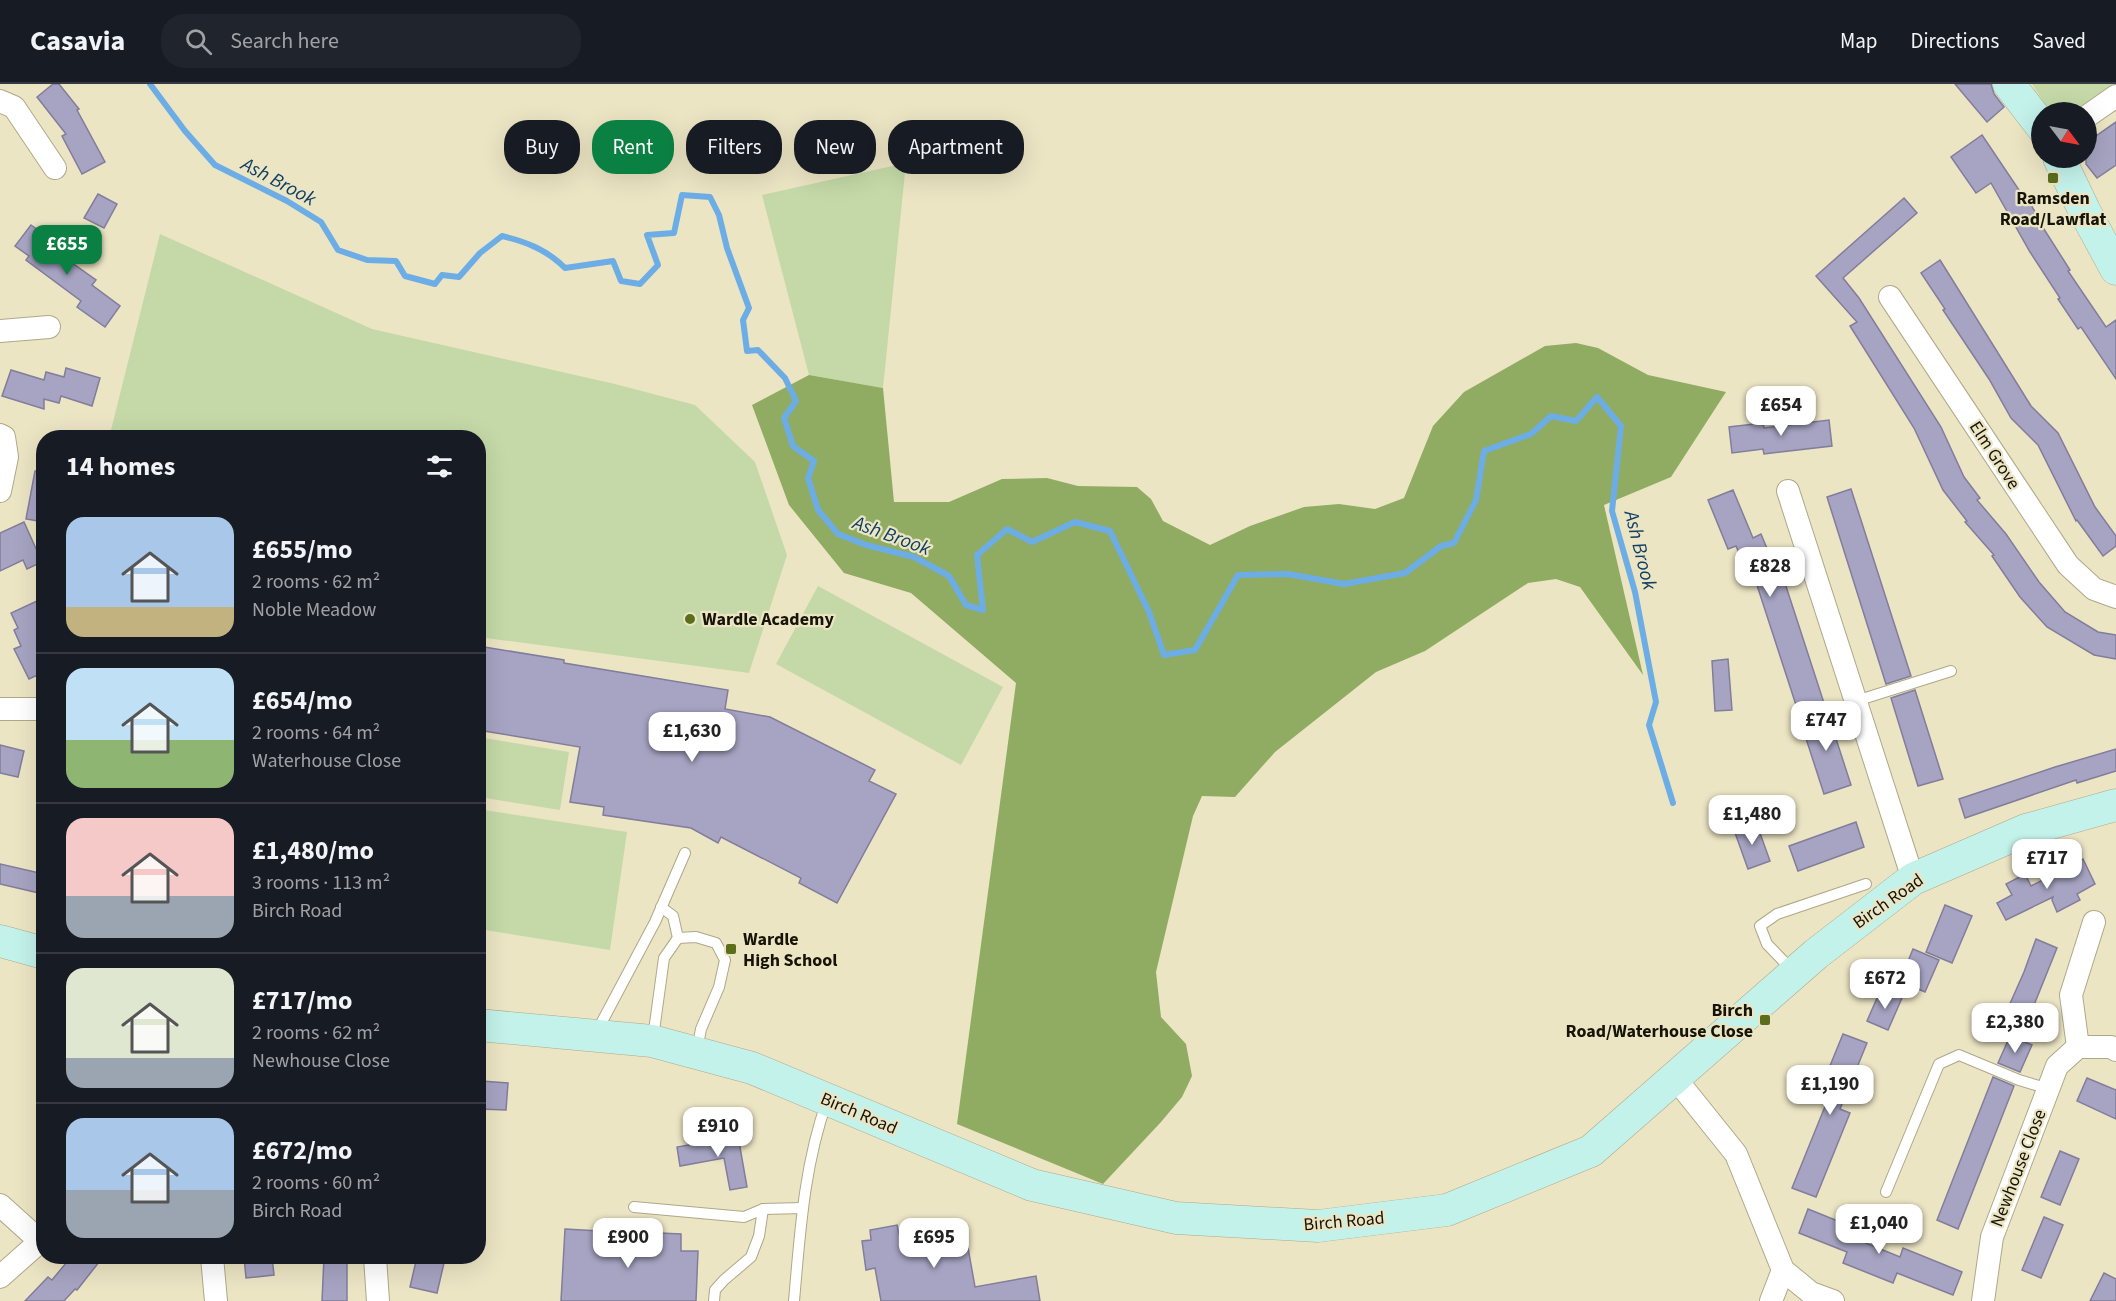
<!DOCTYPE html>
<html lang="en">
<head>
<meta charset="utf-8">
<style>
  :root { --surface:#171b24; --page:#20242c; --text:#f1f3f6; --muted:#9ea1a6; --line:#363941; --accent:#0b8043 }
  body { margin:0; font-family:"Source Sans 3",sans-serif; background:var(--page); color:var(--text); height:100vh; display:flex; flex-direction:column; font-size:22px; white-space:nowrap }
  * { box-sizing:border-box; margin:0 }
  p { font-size:20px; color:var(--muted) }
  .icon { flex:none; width:33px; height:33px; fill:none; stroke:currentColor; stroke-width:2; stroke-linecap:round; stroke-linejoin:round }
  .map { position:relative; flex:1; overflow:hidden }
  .drawer { position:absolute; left:36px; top:346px; width:450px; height:834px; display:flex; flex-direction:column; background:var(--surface); border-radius:24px; box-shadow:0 6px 24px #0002 }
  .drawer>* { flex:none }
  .hud { position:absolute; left:504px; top:36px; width:570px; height:54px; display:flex; gap:12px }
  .needle { width:39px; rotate:122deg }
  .fabs { position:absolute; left:2031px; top:18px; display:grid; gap:12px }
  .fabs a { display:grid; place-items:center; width:66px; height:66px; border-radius:50%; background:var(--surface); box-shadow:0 6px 24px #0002; font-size:30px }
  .price { position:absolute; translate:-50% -51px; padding:0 14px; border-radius:12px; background:#fff; color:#222; font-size:20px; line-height:39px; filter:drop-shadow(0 2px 3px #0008) }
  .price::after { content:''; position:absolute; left:50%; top:36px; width:18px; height:14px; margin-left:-9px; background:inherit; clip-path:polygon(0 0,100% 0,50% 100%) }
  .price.on { background:var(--accent); color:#fff }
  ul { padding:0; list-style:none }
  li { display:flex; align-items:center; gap:18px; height:150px; padding:0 30px }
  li+li { border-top:2px solid var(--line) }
  li span { display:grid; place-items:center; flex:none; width:168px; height:120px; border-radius:18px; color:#555 }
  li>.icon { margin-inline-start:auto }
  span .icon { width:72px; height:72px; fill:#fffc; stroke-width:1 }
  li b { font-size:26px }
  h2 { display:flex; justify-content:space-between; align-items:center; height:72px; padding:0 30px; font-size:26px }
  .chip { padding:0 21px; border-radius:24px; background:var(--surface); box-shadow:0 6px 24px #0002; font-size:21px; line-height:54px }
  .chip.on { background:var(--accent); color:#fff }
  header { display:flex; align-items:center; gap:36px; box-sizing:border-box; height:84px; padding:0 30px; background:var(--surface); border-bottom:2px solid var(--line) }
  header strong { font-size:28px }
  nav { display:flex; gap:33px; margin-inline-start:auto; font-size:21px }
  .search { width:420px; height:54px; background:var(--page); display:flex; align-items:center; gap:15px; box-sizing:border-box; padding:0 21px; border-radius:24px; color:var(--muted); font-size:22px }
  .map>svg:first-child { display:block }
  .green { fill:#c4d9a7 }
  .forest { fill:#8fac62 }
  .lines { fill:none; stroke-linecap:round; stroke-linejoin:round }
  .stream { stroke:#6dade5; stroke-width:6 }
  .building { fill:#a7a4c3; stroke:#817d9b; stroke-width:1.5 }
  .lane-casing { stroke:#aea888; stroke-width:12 }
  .street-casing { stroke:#aea888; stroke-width:24 }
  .secondary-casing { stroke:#aea888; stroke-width:33 }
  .lane { stroke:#fff; stroke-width:10 }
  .street { stroke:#fff; stroke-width:22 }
  .secondary { stroke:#c3f2eb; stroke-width:32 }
  .poi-dot { fill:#5a6e1c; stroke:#ece5c4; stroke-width:2 }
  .labels { text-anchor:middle; stroke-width:4.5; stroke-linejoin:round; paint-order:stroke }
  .poi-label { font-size:18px; font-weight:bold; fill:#161307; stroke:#ece5c4; text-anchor:start }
  .street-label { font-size:18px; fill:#161307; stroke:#ece5c4 }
  .water-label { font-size:20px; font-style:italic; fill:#0f3f64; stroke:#ece5c4 }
</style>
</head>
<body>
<header>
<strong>Casavia</strong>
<div class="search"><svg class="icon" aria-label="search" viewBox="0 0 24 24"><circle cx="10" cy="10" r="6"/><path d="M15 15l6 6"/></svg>Search here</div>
<nav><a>Map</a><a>Directions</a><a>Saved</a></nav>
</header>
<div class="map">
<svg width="2116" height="1217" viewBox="0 0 2116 1217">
  <rect width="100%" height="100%" fill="#ece5c4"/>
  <g class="green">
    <polygon points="2032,0 2116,0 2116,2 2081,28 2050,28"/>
    <polygon points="906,79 883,304 809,291 762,111"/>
    <polygon points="160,150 372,245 615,300 695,321 755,378 787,471 749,589 479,553 478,354 109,354"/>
    <polygon points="818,502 1003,603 961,681 776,580"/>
    <polygon points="478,653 569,668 560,726 479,713"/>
    <polygon points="478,725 627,748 610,866 479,845"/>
  </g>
  <polygon class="forest" points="1576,259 1598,264 1648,291 1726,308 1671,393 1604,421 1643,591 1580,503 1556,495 1528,499 1425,567 1376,588 1275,668 1235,713 1202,712 1193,732 1156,888 1161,933 1186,960 1192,992 1182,1013 1161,1038 1103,1100 957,1040 1016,599 911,509 844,489 789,421 752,321 809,291 883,304 894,418 949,418 1002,395 1047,394 1078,402 1137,403 1151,415 1163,437 1210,461 1250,442 1304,423 1339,420 1375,425 1404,414 1433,342 1464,308 1545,262"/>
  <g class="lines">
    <path class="stream" d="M150,0l35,47 30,34 72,36 34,21 17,28 29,10 29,1 9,15 30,8 7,-9 17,2 21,-24 22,-17c25,6 45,14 63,32l48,-7 8,20 19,3 18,-19 -11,-30 27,-2 8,-38 28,2 9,18 8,33 22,60 -6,12 4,31 11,-1 27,28 11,23 -12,17 9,28 21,15 -6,17 10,32 20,24 28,11 48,12 35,19 17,29 17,5 -6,-55 30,-26 25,13 43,-20 35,9 39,81 15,43 31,-5 43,-75 50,-1 56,10 61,-11 36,-27 13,-3 22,-43 8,-49 47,-17 20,-18 25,5 21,-24 24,29 -9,85 23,81 21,110 -7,23 24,78"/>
  </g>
  <g class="building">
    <polygon points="53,0 59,0 79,25 77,26 105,78 82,90 62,52 66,50 37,13"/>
    <polygon points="1955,0 1991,0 1994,10 2004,23 1987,38"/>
    <polygon points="2116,38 2116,81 2097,94 2086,80 2086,59"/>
    <polygon points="1982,51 2023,112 2025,111 2043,141 2042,142 2070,186 2068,187 2106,243 2116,236 2116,295 2081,243 2078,245 2058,215 2060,214 2030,168 1991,99 1976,109 1951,73"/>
    <polygon points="98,110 117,120 104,144 84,134"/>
    <polygon points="1904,114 1917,129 1843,194 1859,214 1941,343 1964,393 1980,414 1977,416 2006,450 2039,498 2065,528 2098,548 2116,551 2116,575 2094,571 2047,543 2020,513 1992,472 1994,471 1965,438 1967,437 1943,406 1914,344 1850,242 1857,238 1816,192"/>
    <polygon points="31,141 48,153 44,159 96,196 92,201 120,222 105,243 77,223 81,217 26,176 29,172 15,162"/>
    <polygon points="1940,176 2031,322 2058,349 2095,423 2116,452 2116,462 2103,472 2077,436 2076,437 2038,361 2011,334 1989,295 1943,226 1945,225 1921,189"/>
    <polygon points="66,284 100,294 92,322 61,312 59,319 44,315 44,325 2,312 11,286 44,296 46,288 64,293"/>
    <polygon points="1829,336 1832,362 1764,370 1763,365 1732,369 1729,343 1763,339 1764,344"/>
    <polygon points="35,387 44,387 44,438 26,435"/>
    <polygon points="1851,405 1911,592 1886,600 1827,413"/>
    <polygon points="1733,406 1753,454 1761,450 1778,491 1782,490 1824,619 1796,621 1753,489 1748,491 1736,462 1728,465 1708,416"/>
    <polygon points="24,438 42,478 27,485 23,476 0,487 0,449"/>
    <polygon points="37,517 44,531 44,588 29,595 14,565 21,562 14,546 18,544 11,529"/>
    <polygon points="478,562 564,576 564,579 728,606 725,625 770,633 875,686 869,697 896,710 837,819 799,799 801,794 721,753 718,759 691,744 603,731 604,723 570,718 580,663 478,646"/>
    <polygon points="1728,575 1732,626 1715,627 1712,577"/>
    <polygon points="1915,606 1943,695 1918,702 1891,614"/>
    <polygon points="1827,627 1851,701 1824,710 1800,636"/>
    <polygon points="0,661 24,667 18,693 0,689"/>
    <polygon points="2116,665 2116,687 2077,699 2076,696 1965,734 1959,715 2055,683"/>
    <polygon points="1756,738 1770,777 1748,785 1734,746"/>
    <polygon points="1856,738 1864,763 1798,787 1789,762"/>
    <polygon points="2083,775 2095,800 2077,810 2080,816 2057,828 2052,816 2053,813 2006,836 1997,819 2012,811 2006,800 2025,790 2031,802"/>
    <polygon points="0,780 44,790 39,809 0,800"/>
    <polygon points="1945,821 1972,832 1952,879 1926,868"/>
    <polygon points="2036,855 2057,864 2026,941 2005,931 2024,888"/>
    <polygon points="1913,865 1939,876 1925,908 1900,897"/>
    <polygon points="1881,905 1902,914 1888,946 1867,937"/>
    <polygon points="1843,950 1867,959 1840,1025 1850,1029 1816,1113 1792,1104 1826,1020 1816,1016"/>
    <polygon points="2010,952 2032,961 2020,988 1998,979"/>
    <polygon points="1993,993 2014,1002 1958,1145 1937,1136"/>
    <polygon points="2087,994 2116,1006 2116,1035 2077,1017"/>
    <polygon points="481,997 508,999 506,1026 479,1025"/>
    <polygon points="738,1052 747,1103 730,1106 724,1074 680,1082 677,1063"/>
    <polygon points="2060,1067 2079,1075 2060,1121 2041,1113"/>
    <polygon points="1808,1125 1860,1146 1856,1155 1900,1173 1903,1164 1962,1188 1953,1211 1897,1189 1893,1199 1843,1179 1847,1168 1799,1149"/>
    <polygon points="2044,1133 2063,1141 2041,1194 2022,1186"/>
    <polygon points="897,1141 899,1150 908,1149 909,1151 964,1141 975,1203 1036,1192 1040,1217 881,1217 875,1184 866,1186 862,1157 871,1156 870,1146"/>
    <polygon points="565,1145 599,1147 598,1162 637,1164 638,1148 681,1150 681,1167 698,1167 696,1217 561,1217"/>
    <polygon points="71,1173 103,1173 77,1206 75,1205 64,1217 25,1217 48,1193 52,1196"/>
    <polygon points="244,1173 272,1173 274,1191 246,1194"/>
    <polygon points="324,1173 347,1173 347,1217 322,1217"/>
    <polygon points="417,1173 444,1179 437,1209 410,1203"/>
    <polygon points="2104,1189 2116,1195 2116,1217 2090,1217"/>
  </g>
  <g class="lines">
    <g class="lane-casing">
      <g id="lane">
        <polyline points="1856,617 1951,587"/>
        <polyline points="661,823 673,832 678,854"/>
        <polyline points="1793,887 1767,860 1760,842 1777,830 1866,800"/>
        <polyline points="596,949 655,838 685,769"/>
        <polyline points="653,954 664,874 678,854 696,853 716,859 725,876 719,903 701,945 697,966"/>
        <polyline points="1886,1108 1939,980 1959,971 2019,996 2049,1005"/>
        <polyline points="634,1123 744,1133 763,1125 803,1124"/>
        <polyline points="714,1217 715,1206 724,1196 751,1173 759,1152 763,1125"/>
        <path d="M794,1217c6,-68 10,-136 33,-200"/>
      </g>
    </g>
    <g class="street-casing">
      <g id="street">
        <polyline points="0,17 14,23 55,84"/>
        <polyline points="2086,33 2116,12"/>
        <polyline points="1890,213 2068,481 2094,505 2116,513"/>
        <polyline points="0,247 49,243"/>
        <polyline points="0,351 4,353 7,373 0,407"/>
        <polyline points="1788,407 1913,795"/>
        <polyline points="0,625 44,625"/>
        <polyline points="2078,963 2071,911 2094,838"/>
        <polyline points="1675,994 1736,1070 1783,1186 1811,1209 1833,1217"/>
        <polyline points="0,1121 40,1157"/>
        <polyline points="212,1173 216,1217"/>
        <polyline points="375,1173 378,1217"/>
        <polyline points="0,1193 44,1154"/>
        <polyline points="1771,1217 1783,1186"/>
        <polyline points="1983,1217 1992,1153 2057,982 2078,963 2111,963 2116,966"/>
      </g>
    </g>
    <g class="secondary-casing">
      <g id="secondary">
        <polyline points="2009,0 2042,43"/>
        <polyline points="2059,74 2084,126 2116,185"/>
        <polyline points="0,857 44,869"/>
        <polyline points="478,941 652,957 752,984 1032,1101 1176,1134 1318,1142 1447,1126 1591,1067 1816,870 1913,795 2026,746 2116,721"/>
      </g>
    </g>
    <use href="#lane" class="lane"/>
    <use href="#street" class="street"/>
    <use href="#secondary" class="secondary"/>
  </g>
  <g class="poi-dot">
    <rect x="2047" y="88" width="12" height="12" rx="3"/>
    <circle cx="690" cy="535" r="6"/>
    <rect x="725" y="859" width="12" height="12" rx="3"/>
    <rect x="1759" y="930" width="12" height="12" rx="3"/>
  </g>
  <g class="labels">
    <g class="poi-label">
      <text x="2053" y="120" text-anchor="middle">Ramsden<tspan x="2053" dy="21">Road/Lawflat</tspan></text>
      <text x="702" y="541">Wardle Academy</text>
      <text x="743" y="861">Wardle<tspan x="743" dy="21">High School</tspan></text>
      <text x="1753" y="932" text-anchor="end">Birch<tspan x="1753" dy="21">Road/Waterhouse Close</tspan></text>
    </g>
    <g class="street-label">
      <text transform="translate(1995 371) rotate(57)" y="6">Elm Grove</text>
      <text transform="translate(1888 817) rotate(-35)" y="6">Birch Road</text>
      <text transform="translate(859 1029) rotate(23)" y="6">Birch Road</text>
      <text transform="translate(2018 1084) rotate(-69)" y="6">Newhouse Close</text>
      <text transform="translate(1344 1137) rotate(-5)" y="6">Birch Road</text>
    </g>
    <g class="water-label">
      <text transform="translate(279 97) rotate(28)" y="7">Ash Brook</text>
      <text transform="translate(892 451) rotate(20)" y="7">Ash Brook</text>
      <text transform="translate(1641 466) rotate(76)" y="7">Ash Brook</text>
    </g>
  </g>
</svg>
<div class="fabs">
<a><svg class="needle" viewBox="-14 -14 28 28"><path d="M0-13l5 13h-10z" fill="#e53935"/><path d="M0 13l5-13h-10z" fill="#9ea1a6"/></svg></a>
</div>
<b class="price on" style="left:67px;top:192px">£655</b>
<b class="price" style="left:1781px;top:353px">£654</b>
<b class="price" style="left:1770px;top:514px">£828</b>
<b class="price" style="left:1826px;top:668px">£747</b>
<b class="price" style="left:692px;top:679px">£1,630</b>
<b class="price" style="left:1752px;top:762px">£1,480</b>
<b class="price" style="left:2047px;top:806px">£717</b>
<b class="price" style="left:1885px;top:926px">£672</b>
<b class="price" style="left:2015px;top:970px">£2,380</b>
<b class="price" style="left:1830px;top:1032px">£1,190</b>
<b class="price" style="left:718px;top:1074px">£910</b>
<b class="price" style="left:1879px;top:1171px">£1,040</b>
<b class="price" style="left:628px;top:1185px">£900</b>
<b class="price" style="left:934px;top:1185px">£695</b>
<div class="hud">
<a class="chip">Buy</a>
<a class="chip on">Rent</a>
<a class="chip">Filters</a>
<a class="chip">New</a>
<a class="chip">Apartment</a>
</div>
<section class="drawer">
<h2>14 homes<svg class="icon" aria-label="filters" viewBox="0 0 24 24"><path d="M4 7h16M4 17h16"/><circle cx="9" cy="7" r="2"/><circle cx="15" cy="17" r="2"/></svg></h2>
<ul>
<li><span style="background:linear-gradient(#a9c7e8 75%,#c2b280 0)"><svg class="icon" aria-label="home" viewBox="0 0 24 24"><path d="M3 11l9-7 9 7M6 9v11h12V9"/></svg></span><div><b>£655/mo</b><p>2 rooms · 62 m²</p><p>Noble Meadow</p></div></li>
<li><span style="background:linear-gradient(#bfe0f5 60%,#8fb573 0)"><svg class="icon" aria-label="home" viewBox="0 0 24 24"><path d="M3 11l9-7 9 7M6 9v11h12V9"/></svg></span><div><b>£654/mo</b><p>2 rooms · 64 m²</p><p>Waterhouse Close</p></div></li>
<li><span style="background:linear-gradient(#f6c9c9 65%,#9aa5b1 0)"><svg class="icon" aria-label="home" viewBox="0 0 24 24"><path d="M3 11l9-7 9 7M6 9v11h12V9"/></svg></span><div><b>£1,480/mo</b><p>3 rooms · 113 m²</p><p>Birch Road</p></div></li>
<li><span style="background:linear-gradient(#dfe7d0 75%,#9aa5b1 0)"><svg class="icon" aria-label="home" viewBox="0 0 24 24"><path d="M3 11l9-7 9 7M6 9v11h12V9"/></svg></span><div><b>£717/mo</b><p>2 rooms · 62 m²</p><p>Newhouse Close</p></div></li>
<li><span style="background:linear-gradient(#a9c7e8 60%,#9aa5b1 0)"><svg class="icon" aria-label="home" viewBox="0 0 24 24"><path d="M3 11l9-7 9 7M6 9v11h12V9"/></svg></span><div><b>£672/mo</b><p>2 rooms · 60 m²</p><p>Birch Road</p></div></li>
</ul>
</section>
</div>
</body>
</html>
